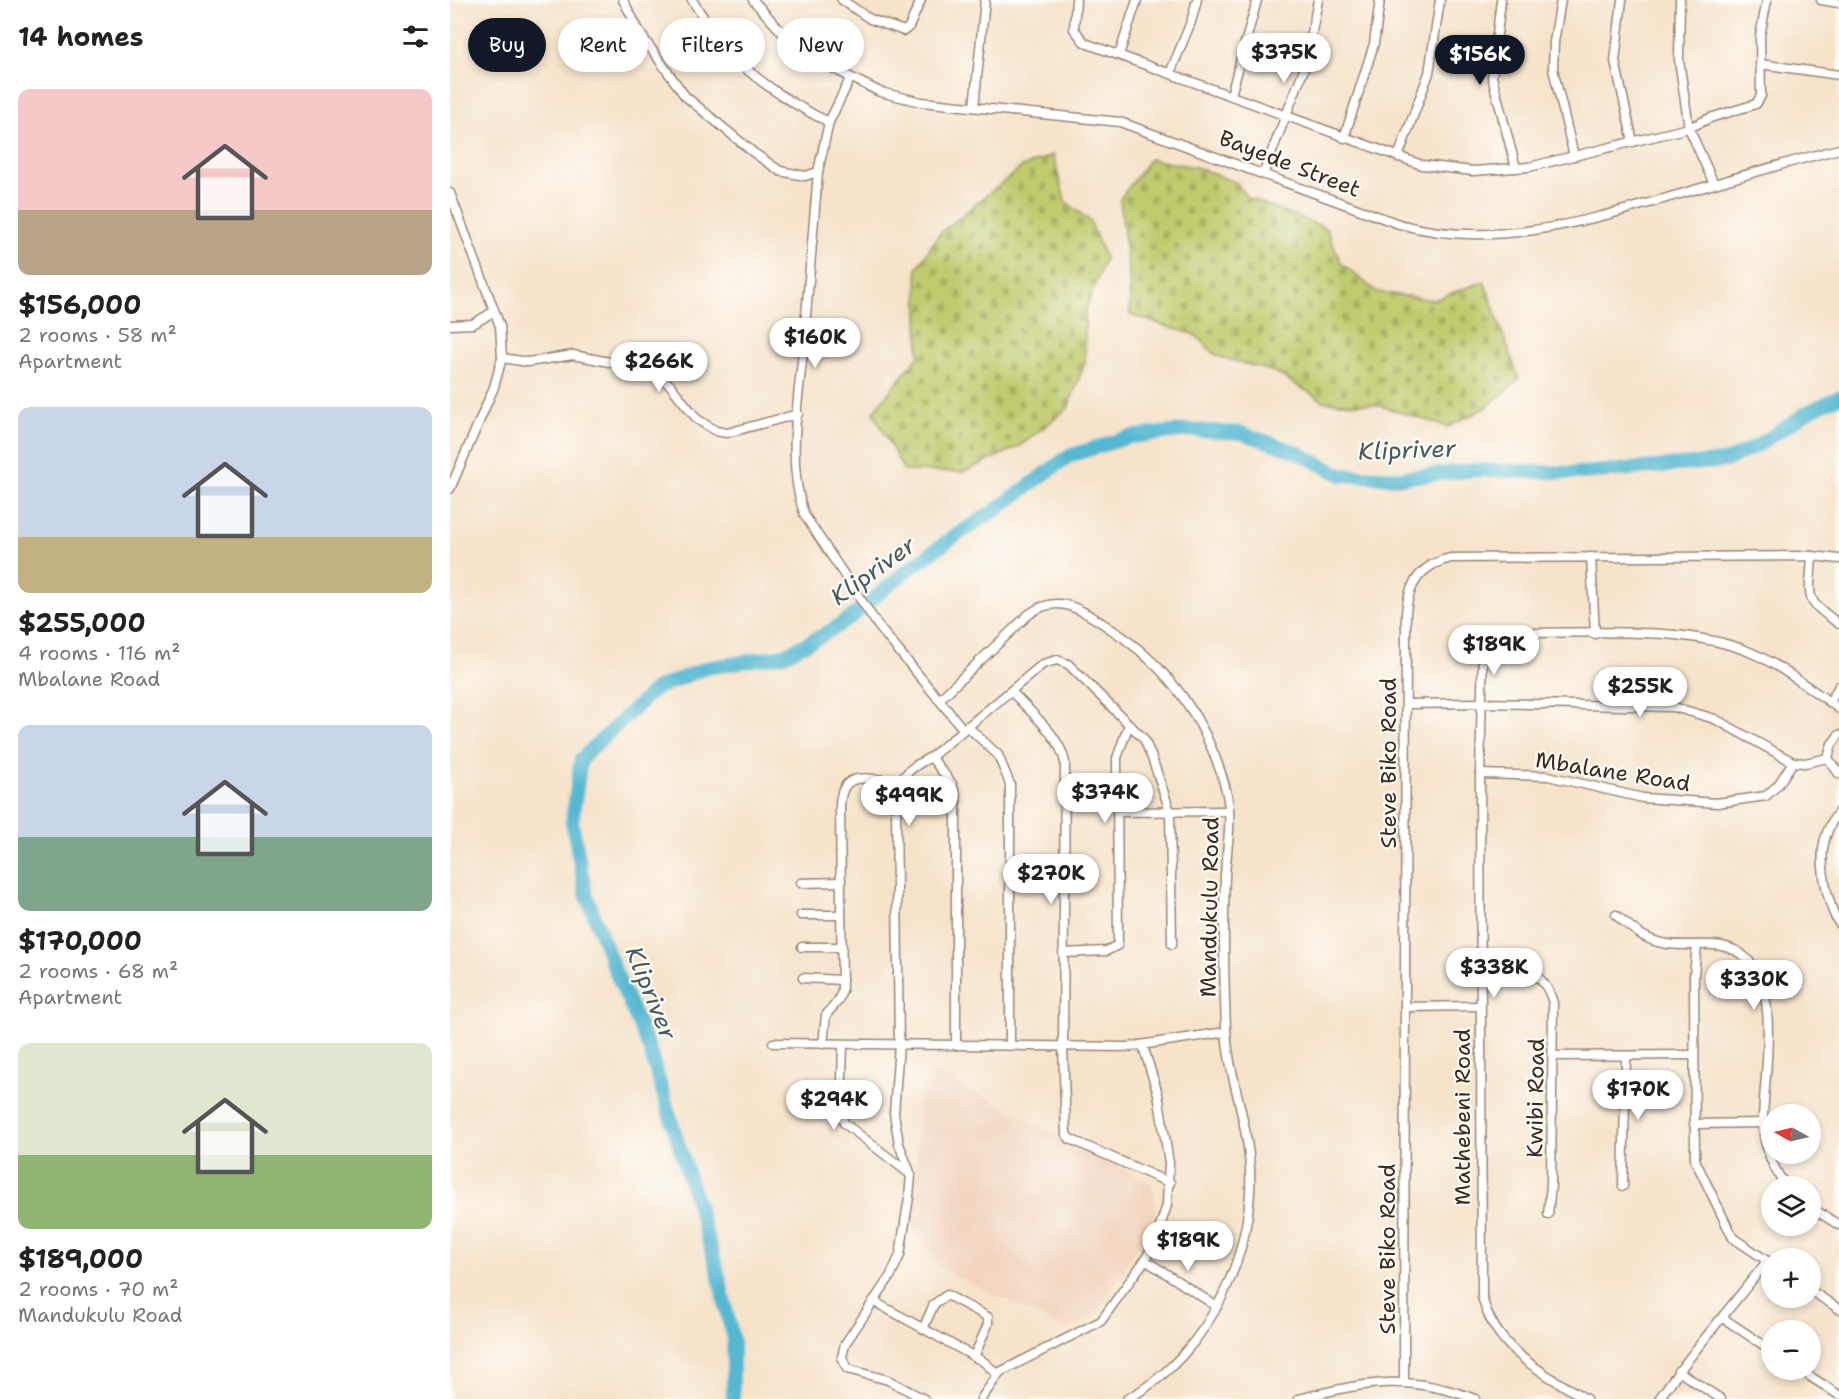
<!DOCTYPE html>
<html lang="en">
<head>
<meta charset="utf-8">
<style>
  :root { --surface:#fff; --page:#f2f2f2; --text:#222; --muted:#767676; --accent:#111827 }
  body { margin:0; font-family:"Shantell Sans",sans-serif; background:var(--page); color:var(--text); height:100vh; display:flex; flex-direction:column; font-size:22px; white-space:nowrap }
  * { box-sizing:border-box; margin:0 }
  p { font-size:20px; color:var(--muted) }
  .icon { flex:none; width:33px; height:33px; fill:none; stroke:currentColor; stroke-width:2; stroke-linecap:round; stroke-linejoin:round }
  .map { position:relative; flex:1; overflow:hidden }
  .sheet { display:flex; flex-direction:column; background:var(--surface); width:450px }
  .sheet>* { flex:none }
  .top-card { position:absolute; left:18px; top:18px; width:570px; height:54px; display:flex; gap:12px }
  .needle { width:39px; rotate:278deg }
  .tools { position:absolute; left:1311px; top:1104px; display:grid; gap:12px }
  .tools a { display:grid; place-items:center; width:60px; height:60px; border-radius:50%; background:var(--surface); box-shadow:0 3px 9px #0003; font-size:30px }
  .price { position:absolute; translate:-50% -51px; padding:0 14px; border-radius:21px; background:#fff; color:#222; font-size:20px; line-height:39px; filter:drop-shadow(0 2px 3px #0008) }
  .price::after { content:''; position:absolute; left:50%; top:36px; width:18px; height:14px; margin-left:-9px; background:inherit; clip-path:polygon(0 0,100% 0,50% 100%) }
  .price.active { background:var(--accent); color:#fff }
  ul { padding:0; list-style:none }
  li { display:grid; align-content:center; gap:12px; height:318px; padding:0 18px }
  li span { display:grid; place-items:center; height:186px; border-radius:12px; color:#555 }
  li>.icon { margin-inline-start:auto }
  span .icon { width:108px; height:108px; fill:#fffc; stroke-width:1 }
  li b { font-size:26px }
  h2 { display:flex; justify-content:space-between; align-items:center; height:72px; padding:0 18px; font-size:26px }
  .tag { padding:0 21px; border-radius:27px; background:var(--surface); box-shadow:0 3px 9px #0003; font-size:21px; line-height:54px }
  .tag.active { background:var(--accent); color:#fff }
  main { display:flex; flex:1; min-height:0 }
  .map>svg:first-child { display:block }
  .built { fill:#f2d4be }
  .cemetery { fill:url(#cemetery-stones); stroke:#7d7a46; stroke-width:1.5 }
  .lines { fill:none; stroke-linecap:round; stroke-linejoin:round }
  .river { stroke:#54b8d2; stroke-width:14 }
  .minor-casing { stroke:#988674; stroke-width:11 }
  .minor { stroke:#fff; stroke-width:8 }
  .labels { text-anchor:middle; stroke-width:4.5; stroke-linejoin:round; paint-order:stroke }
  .street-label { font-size:22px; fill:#3b2a1e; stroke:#fdfcf7 }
  .water-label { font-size:24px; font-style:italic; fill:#445c5d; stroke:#fdfcf7 }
</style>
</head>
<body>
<main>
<section class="sheet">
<h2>14 homes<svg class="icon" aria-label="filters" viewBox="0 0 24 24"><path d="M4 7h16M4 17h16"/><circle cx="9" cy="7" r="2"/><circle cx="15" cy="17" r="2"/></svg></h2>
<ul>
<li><span style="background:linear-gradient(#f6c9c9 65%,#b9a48a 0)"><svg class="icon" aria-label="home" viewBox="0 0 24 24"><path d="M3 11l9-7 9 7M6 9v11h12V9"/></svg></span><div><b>$156,000</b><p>2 rooms · 58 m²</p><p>Apartment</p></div></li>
<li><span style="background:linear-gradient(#c9d6e8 70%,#c2b280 0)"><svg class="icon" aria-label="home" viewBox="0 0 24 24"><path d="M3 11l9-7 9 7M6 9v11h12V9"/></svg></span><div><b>$255,000</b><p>4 rooms · 116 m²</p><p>Mbalane Road</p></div></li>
<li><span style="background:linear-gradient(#c9d6e8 60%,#7fa58c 0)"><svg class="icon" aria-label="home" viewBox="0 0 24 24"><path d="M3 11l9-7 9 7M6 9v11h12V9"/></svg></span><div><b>$170,000</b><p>2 rooms · 68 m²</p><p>Apartment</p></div></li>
<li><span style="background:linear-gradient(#dfe7d0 60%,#8fb573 0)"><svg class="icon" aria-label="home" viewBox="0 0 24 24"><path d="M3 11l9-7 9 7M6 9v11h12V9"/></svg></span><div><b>$189,000</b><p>2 rooms · 70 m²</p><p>Mandukulu Road</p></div></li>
</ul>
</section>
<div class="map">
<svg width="1389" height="1399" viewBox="0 0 1389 1399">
  <defs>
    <pattern id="cemetery-stones" width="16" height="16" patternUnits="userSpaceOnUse" patternTransform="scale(1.5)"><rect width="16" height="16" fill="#bfcb6d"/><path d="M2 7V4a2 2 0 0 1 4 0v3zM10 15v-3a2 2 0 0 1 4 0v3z" fill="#a5ae5e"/></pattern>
  </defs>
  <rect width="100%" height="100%" fill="#fdfcf7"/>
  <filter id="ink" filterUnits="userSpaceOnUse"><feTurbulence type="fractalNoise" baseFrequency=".0167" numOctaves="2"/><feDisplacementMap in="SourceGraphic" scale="12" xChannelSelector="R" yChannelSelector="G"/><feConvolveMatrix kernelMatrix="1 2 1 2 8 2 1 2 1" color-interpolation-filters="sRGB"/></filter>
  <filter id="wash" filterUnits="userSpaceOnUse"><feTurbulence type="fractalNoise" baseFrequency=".008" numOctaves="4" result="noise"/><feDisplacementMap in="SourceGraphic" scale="24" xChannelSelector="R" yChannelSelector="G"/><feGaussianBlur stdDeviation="1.35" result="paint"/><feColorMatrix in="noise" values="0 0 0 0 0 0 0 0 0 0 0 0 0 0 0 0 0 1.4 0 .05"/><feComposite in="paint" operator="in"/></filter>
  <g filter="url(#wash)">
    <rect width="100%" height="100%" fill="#f6e3ca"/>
    <polygon class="built" points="482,1070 702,1184 706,1214 646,1317 617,1330 490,1268 463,1229 469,1100"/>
    <g class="cemetery">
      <polygon points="603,155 615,201 640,221 655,258 635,312 635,362 618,408 570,446 514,472 454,471 423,412 469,355 467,268 490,233 572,167"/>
      <polygon points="700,159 749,168 787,183 796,197 876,228 891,263 927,292 984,300 1034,281 1069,379 1037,407 998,427 927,405 875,402 825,372 767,356 745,335 680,315 680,287 670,199"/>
    </g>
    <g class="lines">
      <polyline class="river" points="283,1399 283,1340 268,1272 199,1048 163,966 136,894 122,822 131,759 205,689 256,668 334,655 373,635 399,619 454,573 499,540 546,510 619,456 679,437 738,430 792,433 846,452 891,475 950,478 1025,470 1132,473 1276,461 1310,444 1359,411 1389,397"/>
    </g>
  </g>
  <g filter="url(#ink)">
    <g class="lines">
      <g class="minor-casing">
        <g id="minor">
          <polyline points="173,0 192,36 235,96 304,153 330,171 355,176 368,172 379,122 400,79"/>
          <path d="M242,0c12,18 23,37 38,53 23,26 68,55 99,69"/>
          <path d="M303,0l35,39 30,22 62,31 41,10 199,20 279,102c89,25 178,0 264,-25 59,-17 117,-35 176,-50"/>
          <polyline points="392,0 420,19 454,31 459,27 471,0"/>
          <polyline points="626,0 624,29 635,43 972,165 1023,171 1079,167 1239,128 1260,118 1306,104 1311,96 1310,36 1317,0"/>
          <polyline points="1051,0 1042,77 1066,168"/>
          <polyline points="1111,0 1104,42 1103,69 1124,156"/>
          <polyline points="1172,0 1165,61 1183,142"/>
          <polyline points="1230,0 1229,60 1239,128 1264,184"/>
          <polyline points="1371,0 1389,3"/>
          <polyline points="669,55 687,0"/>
          <polyline points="1310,64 1389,75"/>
          <polyline points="720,73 741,22 747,0"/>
          <polyline points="781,95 807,0"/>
          <polyline points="524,107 535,0"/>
          <polyline points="894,138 924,44 930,0"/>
          <polyline points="948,157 979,73 990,0"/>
          <path d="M368,172c-5,60 -10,120 -15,179 -5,53 -17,114 2,165l74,111 84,102"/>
          <polyline points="814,172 856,64 868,0"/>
          <polyline points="0,193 50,326 52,358 44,387 0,489"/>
          <polyline points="0,325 23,324 43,312"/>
          <polyline points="52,358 78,362 123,355 201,370 220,385 247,419 266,431 277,433 348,414"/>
          <path d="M1362,556c-2,44 -10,41 27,68"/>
          <polyline points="1141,557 1145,634"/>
          <polyline points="1389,686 1380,702 1389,709"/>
          <path d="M562,692c17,19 49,44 53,71l-2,283 3,88 4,5 100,44"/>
          <path d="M489,700l89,-85c29,-22 50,-7 77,10 51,32 87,74 109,129 7,18 14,37 15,55 2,22 -3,45 -4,67 -2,51 -1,102 1,153 2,43 19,84 23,127 10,91 -39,199 -122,243"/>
          <polyline points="956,704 1031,703 1224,707 1265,719 1343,762 1355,763 1378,758"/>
          <polyline points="517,726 548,755 560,784 560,1045"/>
          <polyline points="1389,735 1382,744 1378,758 1389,774"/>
          <polyline points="481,757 502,784 506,796 506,1045"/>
          <polyline points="1030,774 1098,776 1193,798 1267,803 1316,796 1328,785 1343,762"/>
          <path d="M1389,811c-20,27 -19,49 -12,81 3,10 5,22 12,31"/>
          <polyline points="668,812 779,811"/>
          <polyline points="351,883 391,882"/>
          <polyline points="351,915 391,915"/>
          <path d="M1166,915c13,11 26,23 42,27 30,9 64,-7 88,16 36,33 17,120 17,164 0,22 10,47 23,64"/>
          <polyline points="1247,945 1244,975 1245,1160 1283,1238 1322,1264"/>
          <polyline points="352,947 392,947"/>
          <polyline points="613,953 656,951 668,945 667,758 679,724"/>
          <path d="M1032,958c32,2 62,11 71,45l-2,182 -3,29"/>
          <polyline points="353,978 392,980"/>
          <polyline points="955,1007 1030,1006"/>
          <polyline points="323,1043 677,1047 776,1032"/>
          <path d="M373,1044l3,-29 12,-14 4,-10 -2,-185c1,-39 30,-26 59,-24"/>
          <polyline points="393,1045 391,1112 394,1123 460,1174"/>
          <polyline points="1103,1056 1244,1055"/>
          <polyline points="1244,1124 1313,1123"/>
          <polyline points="1173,1186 1176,1056"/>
          <polyline points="1360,1207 1389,1225"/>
          <polyline points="695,1260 766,1306"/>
          <polyline points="1360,1290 1389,1309"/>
          <polyline points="423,1301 534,1362 547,1374"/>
          <polyline points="1273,1318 1322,1351"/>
          <polyline points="473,1329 484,1304 497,1295 538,1317 538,1324 524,1357"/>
          <polyline points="1350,1370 1389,1395"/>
          <polyline points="1228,1371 1271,1399"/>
          <path d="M954,1381l2,-768c2,-29 15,-49 45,-55l361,-2 27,3"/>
          <path d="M474,1399l-36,-19 -41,-11 -5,-12 3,-13 46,-69 9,-20 9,-58 2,-22 -12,-31 -5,-31 5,-69 -3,-236c2,-31 8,-37 35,-51l112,-93 14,-4 11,4 76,75 8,19 18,53 2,133"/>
          <polyline points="531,1399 550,1372 651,1321 695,1260 706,1239 717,1205 719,1163 708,1094 693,1046"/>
          <path d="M849,1399c66,-18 110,-25 176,0"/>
          <path d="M1136,1399c-42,-26 -92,-49 -104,-103l-2,-522 3,-125 10,-12 17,-4c73,1 175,-9 242,20 28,12 53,33 78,49"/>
          <path d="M1209,1399c33,-48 72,-91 108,-138"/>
        </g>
      </g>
      <use href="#minor" class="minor"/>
    </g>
  </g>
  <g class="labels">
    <g class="street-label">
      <text transform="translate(840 163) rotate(21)" y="8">Bayede Street</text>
      <text transform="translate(938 763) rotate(-90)" y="8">Steve Biko Road</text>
      <text transform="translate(1163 771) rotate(9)" y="8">Mbalane Road</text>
      <text transform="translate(759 907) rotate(-89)" y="8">Mandukulu Road</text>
      <text transform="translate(1085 1098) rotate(-89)" y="8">Kwibi Road</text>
      <text transform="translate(1012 1117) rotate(-90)" y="8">Mathebeni Road</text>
      <text transform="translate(937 1249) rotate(-90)" y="8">Steve Biko Road</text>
    </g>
    <g class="water-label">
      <text transform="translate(957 450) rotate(-2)" y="8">Klipriver</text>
      <text transform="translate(423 571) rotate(-36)" y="8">Klipriver</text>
      <text transform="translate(201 993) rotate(68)" y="8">Klipriver</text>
    </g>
  </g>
</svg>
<div class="tools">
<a><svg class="needle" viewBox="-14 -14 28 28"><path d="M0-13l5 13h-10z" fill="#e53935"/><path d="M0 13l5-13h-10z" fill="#767676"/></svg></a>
<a><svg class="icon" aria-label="layers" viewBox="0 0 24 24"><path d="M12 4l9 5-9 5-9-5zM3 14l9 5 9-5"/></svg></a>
<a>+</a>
<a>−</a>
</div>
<b class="price" style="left:834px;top:84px">$375K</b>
<b class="price active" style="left:1030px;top:86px">$156K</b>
<b class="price" style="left:365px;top:369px">$160K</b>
<b class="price" style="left:209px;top:393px">$266K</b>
<b class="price" style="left:1044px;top:676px">$189K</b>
<b class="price" style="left:1190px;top:718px">$255K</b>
<b class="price" style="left:655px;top:824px">$374K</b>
<b class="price" style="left:459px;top:827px">$499K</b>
<b class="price" style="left:601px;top:905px">$270K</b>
<b class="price" style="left:1044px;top:999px">$338K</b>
<b class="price" style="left:1304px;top:1011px">$330K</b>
<b class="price" style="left:1188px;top:1121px">$170K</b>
<b class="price" style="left:384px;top:1131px">$294K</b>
<b class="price" style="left:738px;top:1272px">$189K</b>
<div class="top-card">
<a class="tag active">Buy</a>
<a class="tag">Rent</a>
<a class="tag">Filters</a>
<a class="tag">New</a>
</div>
</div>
</main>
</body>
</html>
